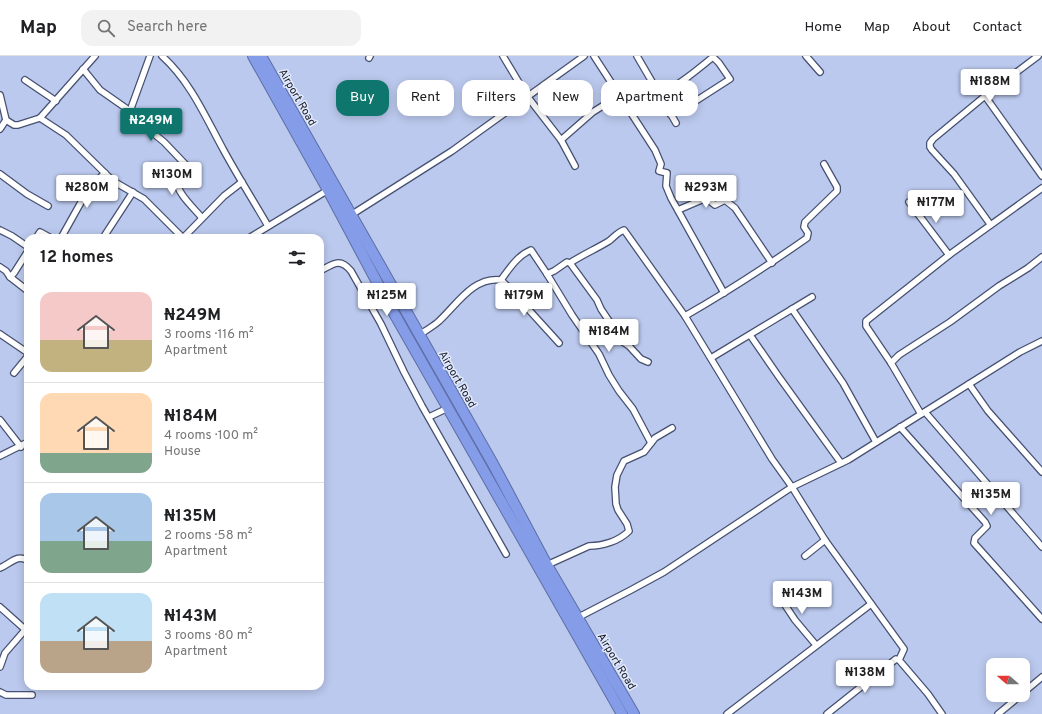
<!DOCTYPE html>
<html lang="en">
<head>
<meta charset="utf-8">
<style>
  :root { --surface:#fff; --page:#f2f2f2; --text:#202124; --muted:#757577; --line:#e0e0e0; --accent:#0f766e }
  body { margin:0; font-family:Overpass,sans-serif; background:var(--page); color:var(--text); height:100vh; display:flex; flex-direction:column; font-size:15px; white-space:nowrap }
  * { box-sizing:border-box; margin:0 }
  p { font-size:13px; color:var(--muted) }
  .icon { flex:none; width:22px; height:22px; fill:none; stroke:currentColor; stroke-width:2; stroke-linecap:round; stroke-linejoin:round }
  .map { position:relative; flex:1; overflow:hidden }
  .side { position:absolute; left:24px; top:178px; width:300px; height:456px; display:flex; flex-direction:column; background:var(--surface); border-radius:12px; box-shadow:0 2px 10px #0003 }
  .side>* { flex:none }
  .banner { position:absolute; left:336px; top:24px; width:380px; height:36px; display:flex; gap:8px }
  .needle { width:26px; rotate:290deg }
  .fabs { position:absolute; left:986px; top:602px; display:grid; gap:8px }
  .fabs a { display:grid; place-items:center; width:44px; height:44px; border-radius:8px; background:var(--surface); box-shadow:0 2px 10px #0003; font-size:20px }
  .price { position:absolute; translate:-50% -34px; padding:0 9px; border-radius:4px; background:#fff; color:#222; font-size:13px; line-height:26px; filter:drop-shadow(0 1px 2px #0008) }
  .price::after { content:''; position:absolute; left:50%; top:24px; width:12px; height:9px; margin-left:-6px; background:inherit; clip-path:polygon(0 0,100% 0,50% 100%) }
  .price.on { background:var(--accent); color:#fff }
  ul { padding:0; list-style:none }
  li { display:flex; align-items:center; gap:12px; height:100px; padding:0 16px }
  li+li { border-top:1px solid var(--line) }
  li span { display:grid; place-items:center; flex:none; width:112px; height:80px; border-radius:12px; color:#555 }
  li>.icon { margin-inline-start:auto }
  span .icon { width:48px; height:48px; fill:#fffc; stroke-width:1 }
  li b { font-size:17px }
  h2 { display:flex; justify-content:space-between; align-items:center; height:48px; padding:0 16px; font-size:17px }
  .tag { padding:0 14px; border-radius:12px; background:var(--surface); box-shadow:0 2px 10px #0003; font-size:14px; line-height:36px }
  .tag.on { background:var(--accent); color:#fff }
  header { display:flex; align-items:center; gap:24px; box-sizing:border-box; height:56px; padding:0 20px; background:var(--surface); border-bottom:1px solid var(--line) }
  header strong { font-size:19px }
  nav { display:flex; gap:22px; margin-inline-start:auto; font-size:14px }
  .search { width:280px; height:36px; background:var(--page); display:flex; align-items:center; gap:10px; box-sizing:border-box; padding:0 14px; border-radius:12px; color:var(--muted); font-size:15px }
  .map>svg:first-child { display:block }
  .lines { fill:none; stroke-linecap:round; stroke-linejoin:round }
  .street-casing { stroke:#465070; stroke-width:8 }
  .highway-casing { stroke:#5d6ea4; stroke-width:12 }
  .street { stroke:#fff; stroke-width:5.5 }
  .highway { stroke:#859de9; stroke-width:10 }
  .labels { text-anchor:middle; stroke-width:3; stroke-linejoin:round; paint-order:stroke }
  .street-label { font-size:11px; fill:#131825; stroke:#e3eafd }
</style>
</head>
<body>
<header>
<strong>Map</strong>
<div class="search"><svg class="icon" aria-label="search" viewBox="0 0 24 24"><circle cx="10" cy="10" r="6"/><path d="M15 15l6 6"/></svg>Search here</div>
<nav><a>Home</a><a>Map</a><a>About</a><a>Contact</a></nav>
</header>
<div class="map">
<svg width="1042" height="658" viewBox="0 0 1042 658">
  <rect width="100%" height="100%" fill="#bbc9ee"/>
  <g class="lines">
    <g class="street-casing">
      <g id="street">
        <path d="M162,0c28,25 43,60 61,93 14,26 30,51 45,77"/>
        <polyline points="503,0 527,40 561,84 575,110"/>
        <polyline points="594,0 655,94 661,108 659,115 667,117 666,130 671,142 724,237"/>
        <polyline points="637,0 676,67"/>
        <polyline points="806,0 820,16"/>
        <polyline points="369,2 370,0"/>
        <path d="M83,13l17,21 30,21 2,5 32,26 21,22 2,3c-2,5 -7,8 -9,14 -4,10 18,29 24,37"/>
        <polyline points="25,24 56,45"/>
        <polyline points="0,39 6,64 14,69 18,69 40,62 95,0"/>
        <path d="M659,39c20,-10 37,-24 54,-38l6,6 11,16 -42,27 -18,8"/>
        <polyline points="985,40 1042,120"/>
        <polyline points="130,55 150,0"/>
        <polyline points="40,62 66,79 113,125 144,143 183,182"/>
        <polyline points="0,73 6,64"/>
        <polyline points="561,84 593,56 620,39"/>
        <polyline points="0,118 27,138 48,150"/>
        <polyline points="909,146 949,199"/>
        <polyline points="678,154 706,142 715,149 725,144 735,152 772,207"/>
        <polyline points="351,159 452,95 584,0"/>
        <polyline points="990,168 954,118 932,94 930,91 930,87 933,83 985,40 1038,0"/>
        <polyline points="0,174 12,180 28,191"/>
        <polyline points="36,182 40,176 51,182"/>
        <polyline points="61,182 89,132 105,117"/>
        <polyline points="103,182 133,136"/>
        <polyline points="183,182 224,140 242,126"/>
        <polyline points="249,182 328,134"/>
        <polyline points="570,207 597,244 601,253 623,286 629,290 641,303 648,306"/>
        <polyline points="0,211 6,215 10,221 28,235"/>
        <path d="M320,215c13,-7 20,-14 31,0l30,53 23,48 18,34 84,148"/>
        <polyline points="547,218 572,259 599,298 609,319 619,335 633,353 651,387"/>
        <polyline points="10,221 14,217 28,195"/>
        <polyline points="501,224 510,233 559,287"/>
        <polyline points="792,253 843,327 876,386"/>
        <path d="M685,260c42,-24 82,-50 122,-78l1,-5 -4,-6 1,-5 32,-31v-4l-13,-23"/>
        <polyline points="0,278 28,297"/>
        <path d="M419,279c6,-4 13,-8 19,-13 18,-16 35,-46 63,-42 8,-11 17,-25 30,-30l16,24 7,-3 13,-9 3,1c12,-8 26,-14 39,-22 5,-4 9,-9 15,-11l61,86 87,143 20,28 33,53 79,109 -5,11 29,34 14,20"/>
        <polyline points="750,279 779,321 841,407"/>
        <polyline points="711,302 812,241"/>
        <polyline points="891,307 899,299 950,266 999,230 1028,212 1042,201"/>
        <polyline points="14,317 28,300"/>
        <polyline points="969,328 988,355 1042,416"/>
        <polyline points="925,356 1042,491"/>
        <polyline points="921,358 891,307 866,270 866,265 949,199 1042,132"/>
        <polyline points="429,361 448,352"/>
        <polyline points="0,364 21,391"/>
        <polyline points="900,371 985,466 987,470 975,482 974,487 1042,563"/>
        <polyline points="0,400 28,386"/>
        <polyline points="805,500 825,484"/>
        <path d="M547,509l42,-19c14,0 30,-5 40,-15l-2,-7 -9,-14 -2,-6 -1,-17 2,-12 7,-14 20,-9 11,-14 17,-10"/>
        <path d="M0,512c10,-4 18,-15 28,-7"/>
        <polyline points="777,537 795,564 816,589"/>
        <polyline points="0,551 28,576"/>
        <polyline points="577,562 631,534 664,516 792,431 848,404 1020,296 1042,285"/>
        <polyline points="0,611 5,597 25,574"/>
        <polyline points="0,636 6,639 32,639"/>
        <polyline points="1023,637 1042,621"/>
        <polyline points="727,658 871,548"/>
        <polyline points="827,658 896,603 899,604"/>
        <polyline points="998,658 1021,639"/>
      </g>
    </g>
    <g class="highway-casing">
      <g id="highway">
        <polyline points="253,0 328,134 387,245 622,658"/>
        <polyline points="261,0 493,408 547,509 634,658"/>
      </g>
    </g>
    <use href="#street" class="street"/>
    <use href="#highway" class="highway"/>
  </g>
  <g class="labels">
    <g class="street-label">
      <text transform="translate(298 41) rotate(60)" y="4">Airport Road</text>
      <text transform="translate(458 323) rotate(60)" y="4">Airport Road</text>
      <text transform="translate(617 605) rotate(59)" y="4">Airport Road</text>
    </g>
  </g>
</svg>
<div class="fabs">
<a><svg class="needle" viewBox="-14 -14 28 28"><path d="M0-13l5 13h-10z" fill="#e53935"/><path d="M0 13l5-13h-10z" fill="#757577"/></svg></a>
</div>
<b class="price" style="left:990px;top:47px">₦188M</b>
<b class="price on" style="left:151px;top:86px">₦249M</b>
<b class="price" style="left:172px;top:140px">₦130M</b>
<b class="price" style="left:87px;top:153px">₦280M</b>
<b class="price" style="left:706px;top:153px">₦293M</b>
<b class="price" style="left:936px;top:168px">₦177M</b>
<b class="price" style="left:387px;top:261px">₦125M</b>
<b class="price" style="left:524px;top:261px">₦179M</b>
<b class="price" style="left:609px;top:297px">₦184M</b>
<b class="price" style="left:991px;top:460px">₦135M</b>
<b class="price" style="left:802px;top:559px">₦143M</b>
<b class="price" style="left:865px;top:638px">₦138M</b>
<div class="banner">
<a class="tag on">Buy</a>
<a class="tag">Rent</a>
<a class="tag">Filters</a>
<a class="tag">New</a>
<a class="tag">Apartment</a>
</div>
<section class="side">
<h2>12 homes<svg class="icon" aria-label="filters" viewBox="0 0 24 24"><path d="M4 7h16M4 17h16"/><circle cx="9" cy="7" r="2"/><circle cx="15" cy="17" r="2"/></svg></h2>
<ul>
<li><span style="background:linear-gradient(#f6c9c9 60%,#c2b280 0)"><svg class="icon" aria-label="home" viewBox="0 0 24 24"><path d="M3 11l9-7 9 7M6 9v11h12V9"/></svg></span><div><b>₦249M</b><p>3 rooms · 116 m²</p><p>Apartment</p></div></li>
<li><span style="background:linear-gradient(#ffd9b3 75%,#7fa58c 0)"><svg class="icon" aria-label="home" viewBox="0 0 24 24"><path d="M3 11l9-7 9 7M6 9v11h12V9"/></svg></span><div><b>₦184M</b><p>4 rooms · 100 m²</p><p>House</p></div></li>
<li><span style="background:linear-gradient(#a9c7e8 60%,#7fa58c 0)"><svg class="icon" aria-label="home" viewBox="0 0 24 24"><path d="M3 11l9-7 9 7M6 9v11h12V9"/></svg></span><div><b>₦135M</b><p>2 rooms · 58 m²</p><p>Apartment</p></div></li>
<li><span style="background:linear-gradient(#bfe0f5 60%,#b9a48a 0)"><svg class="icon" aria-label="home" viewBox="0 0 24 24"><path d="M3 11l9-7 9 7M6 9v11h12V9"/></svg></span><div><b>₦143M</b><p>3 rooms · 80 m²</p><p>Apartment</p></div></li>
</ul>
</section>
</div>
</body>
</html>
